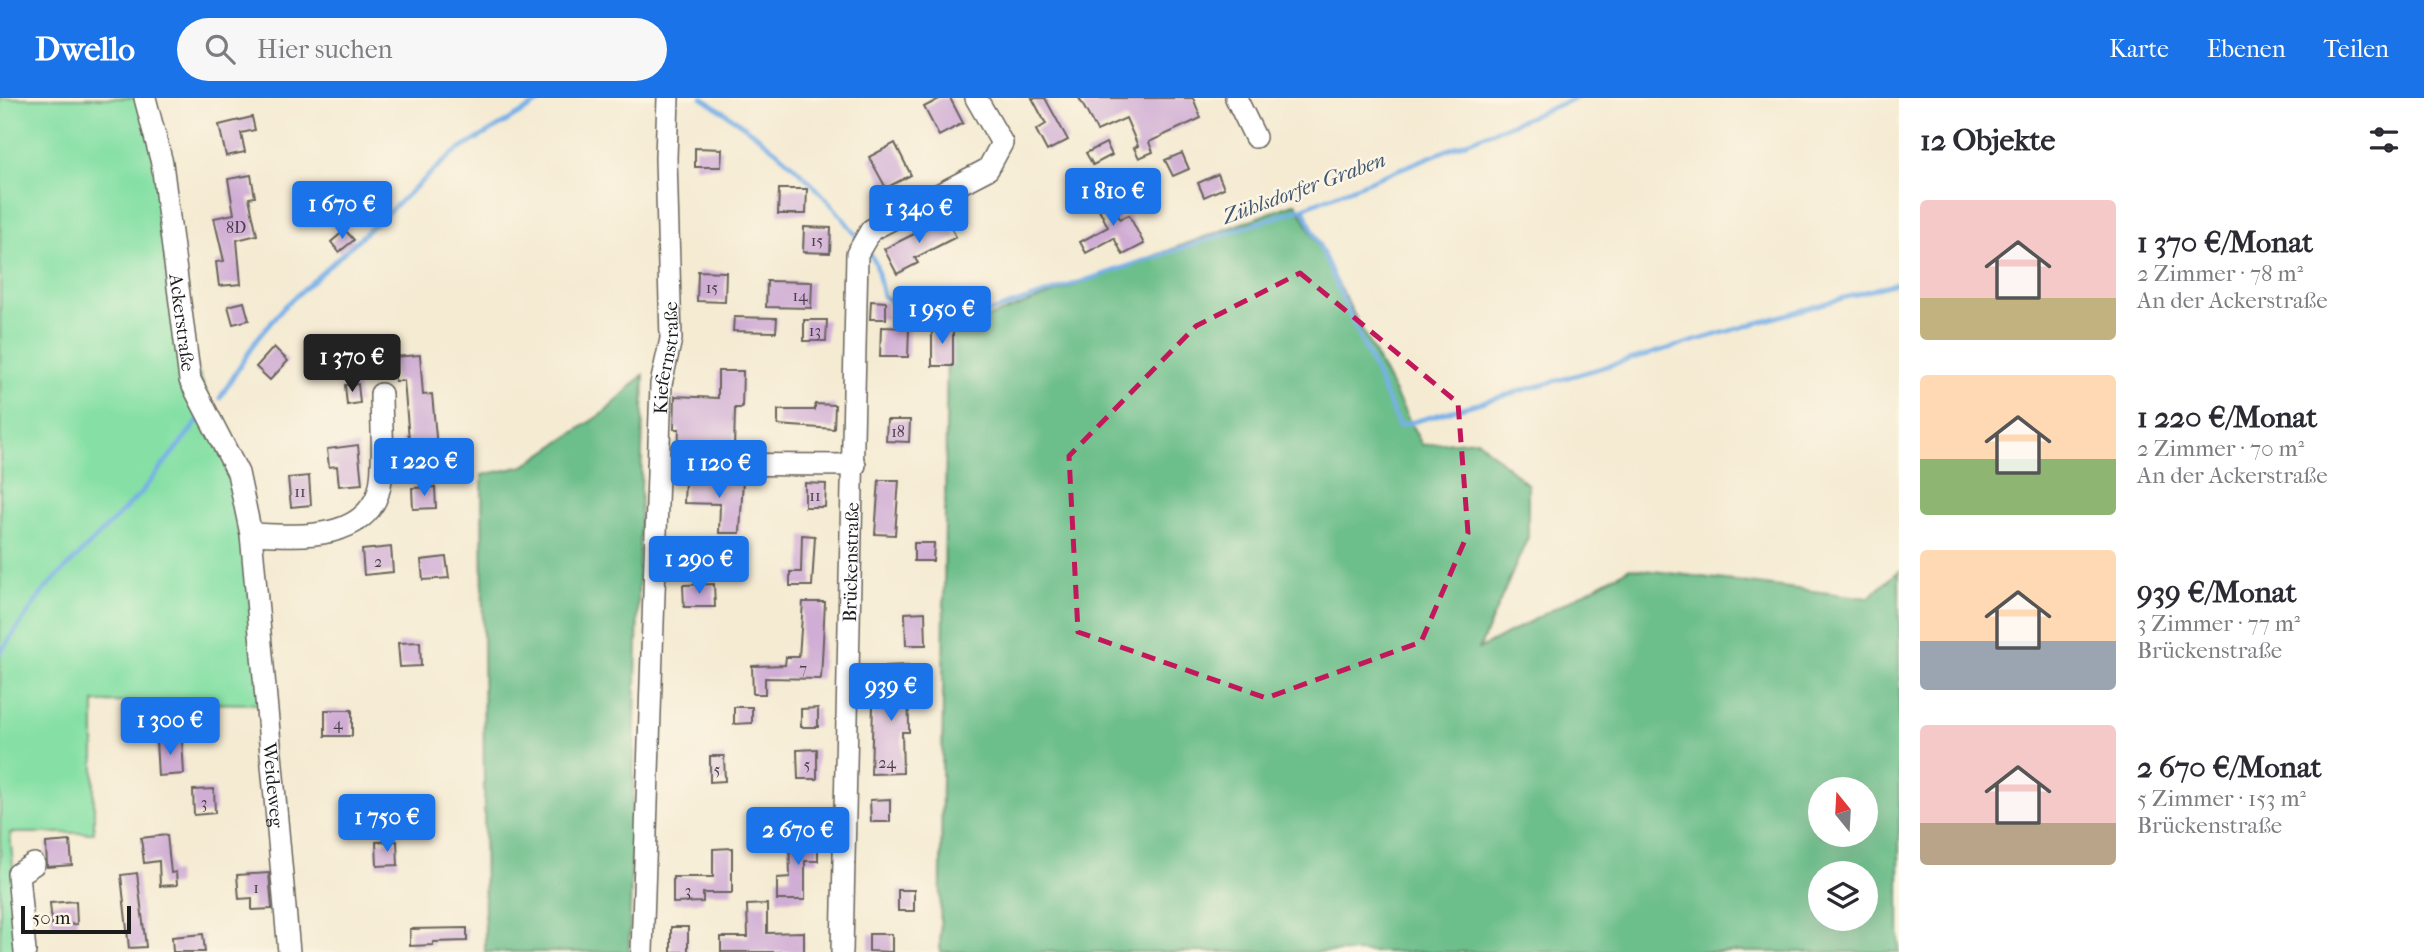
<!DOCTYPE html>
<html lang="de">
<head>
<meta charset="utf-8">
<style>
  :root { --surface:#fff; --page:#f7f7f7; --text:#2b2b33; --muted:#7c7c81; --accent:#1a73e8 }
  body { margin:0; font-family:"IM FELL French Canon",serif; background:var(--page); color:var(--text); height:100vh; display:flex; flex-direction:column; font-size:26px; white-space:nowrap }
  * { box-sizing:border-box; margin:0 }
  p { font-size:23px; color:var(--muted) }
  .icon { flex:none; width:38px; height:38px; fill:none; stroke:currentColor; stroke-width:2; stroke-linecap:round; stroke-linejoin:round }
  .map { position:relative; flex:1; overflow:hidden }
  .details { display:flex; flex-direction:column; background:var(--surface); width:525px }
  .details>* { flex:none }
  .needle { width:46px; rotate:342deg }
  .buttons { position:absolute; left:1808px; top:679px; display:grid; gap:14px }
  .buttons a { display:grid; place-items:center; width:70px; height:70px; border-radius:50%; background:var(--surface); box-shadow:0 7px 28px #0002; font-size:35px }
  .scale { position:absolute; left:21px; bottom:18px; width:110px; box-sizing:border-box; padding-left:7px; border:4px solid #1c1c1c; border-top:0; font-size:19px; line-height:24px; white-space:nowrap; color:#1c1c1c; -webkit-text-stroke:5px #fcf5e5; paint-order:stroke }
  .price { position:absolute; translate:-50% -60px; padding:0 16px; border-radius:7px; background:var(--accent); color:#fff; font-size:23px; line-height:46px; filter:drop-shadow(0 2px 4px #0008) }
  .price::after { content:''; position:absolute; left:50%; top:42px; width:21px; height:16px; margin-left:-10px; background:inherit; clip-path:polygon(0 0,100% 0,50% 100%) }
  .price.active { background:#222; color:#fff }
  ul { padding:0; list-style:none }
  li { display:flex; align-items:center; gap:21px; height:175px; padding:0 21px }
  li span { display:grid; place-items:center; flex:none; width:196px; height:140px; border-radius:7px; color:#555 }
  li>.icon { margin-inline-start:auto }
  span .icon { width:84px; height:84px; fill:#fffc; stroke-width:1 }
  li b { font-size:30px }
  h2 { display:flex; justify-content:space-between; align-items:center; height:84px; padding:0 21px; font-size:30px }
  header { display:flex; align-items:center; gap:42px; box-sizing:border-box; height:98px; padding:0 35px; background:var(--accent); color:#fff }
  header strong { font-size:33px }
  nav { display:flex; gap:38px; margin-inline-start:auto; font-size:24px }
  .search { width:490px; height:63px; background:var(--page); display:flex; align-items:center; gap:18px; box-sizing:border-box; padding:0 24px; border-radius:38px; color:var(--muted); font-size:26px }
  main { display:flex; flex:1; min-height:0 }
  .map>svg:first-child { display:block }
  .green { fill:#86e0a5; stroke:#517e60; stroke-width:2 }
  .forest { fill:#6cbe8a; stroke:#446d53; stroke-width:2; fill-rule:evenodd }
  .lines { fill:none; stroke-linecap:round; stroke-linejoin:round }
  .stream { stroke:#77b0e7; stroke-width:4.5 }
  .building { fill:#d0add5 }
  .minor-casing { stroke:#68645c; stroke-width:24 }
  .minor { stroke:#fff; stroke-width:21 }
  .marked { fill:none; stroke:#c2185b; stroke-width:5; stroke-dasharray:14 9; stroke-linejoin:round }
  .labels { text-anchor:middle; stroke-width:5; stroke-linejoin:round; paint-order:stroke }
  .number-label { font-size:16px; fill:#49404a }
  .street-label { font-size:19px; fill:#1c1c1c; stroke:#fcf5e5 }
  .water-label { font-size:21px; font-style:italic; fill:#40576d; stroke:#fcf5e5 }
</style>
</head>
<body>
<header>
<strong>Dwello</strong>
<div class="search"><svg class="icon" aria-label="search" viewBox="0 0 24 24"><circle cx="10" cy="10" r="6"/><path d="M15 15l6 6"/></svg>Hier suchen</div>
<nav><a>Karte</a><a>Ebenen</a><a>Teilen</a></nav>
</header>
<main>
<div class="map">
<svg width="1899" height="854" viewBox="0 0 1899 854">
  <rect width="100%" height="100%" fill="#fcf5e5"/>
  <filter id="ink" filterUnits="userSpaceOnUse"><feTurbulence type="fractalNoise" baseFrequency=".0143" numOctaves="2"/><feDisplacementMap in="SourceGraphic" scale="14" xChannelSelector="R" yChannelSelector="G"/><feConvolveMatrix kernelMatrix="1 2 1 2 8 2 1 2 1" color-interpolation-filters="sRGB"/></filter>
  <filter id="wash" filterUnits="userSpaceOnUse"><feTurbulence type="fractalNoise" baseFrequency=".00686" numOctaves="4" result="noise"/><feDisplacementMap in="SourceGraphic" scale="28" xChannelSelector="R" yChannelSelector="G"/><feGaussianBlur stdDeviation="1.57" result="paint"/><feColorMatrix in="noise" values="0 0 0 0 0 0 0 0 0 0 0 0 0 0 0 0 0 1.4 0 .05"/><feComposite in="paint" operator="in"/></filter>
  <g filter="url(#wash)">
    <rect width="100%" height="100%" fill="#f5ebd3"/>
    <polygon class="green" points="0,0 143,0 182,229 236,376 263,606 94,604 94,735 10,735 21,854 0,854"/>
    <g class="forest">
      <path d="M1296,105l126,242 55,-5 51,45v52l-49,112 151,-81 238,30 31,-27v381h-959l7,-619zM1820,691h46v46h-46zM1820,775h46v46h-46z"/>
      <polygon points="644,276 629,854 485,854 482,377 524,368 606,313"/>
    </g>
    <g class="lines">
      <g class="stream">
        <path d="M702,0c60,37 115,83 156,140"/>
        <polyline points="1303,110 1399,328 1899,184"/>
        <polyline points="870,156 876,166 883,198 926,224 966,222 1303,110 1576,0"/>
        <polyline points="220,300 257,241 284,209 452,56 546,0"/>
        <polyline points="0,555 45,491 141,395 202,318"/>
      </g>
    </g>
    <g id="blocks">
      <g class="building">
        <polygon points="941,0 950,0 963,25 939,38 924,9"/>
        <polygon points="1032,0 1045,0 1068,42 1047,53 1036,32 1046,26"/>
        <polygon points="1079,0 1193,0 1201,20 1149,44 1153,54 1139,60 1134,50 1138,48 1126,20 1097,33"/>
        <polygon points="252,19 255,32 241,35 245,54 226,58 219,27"/>
        <polygon points="895,45 911,77 886,90 869,59"/>
        <polygon points="1106,45 1112,57 1093,67 1086,55"/>
        <polygon points="695,50 722,51 721,69 695,69"/>
        <polygon points="1182,55 1189,71 1173,78 1165,62"/>
        <polygon points="1218,76 1224,90 1204,99 1198,85"/>
        <polygon points="251,77 255,99 249,100 257,137 237,142 241,186 219,188 216,164 224,163 214,120 234,116 228,81"/>
        <polygon points="1103,89 1120,121 1129,117 1144,146 1123,157 1114,140 1086,155 1080,144 1108,129 1091,95"/>
        <polygon points="779,91 807,91 806,116 778,116"/>
        <polygon points="946,120 956,139 915,160 918,165 897,176 884,151"/>
        <polygon points="804,129 831,130 830,155 803,154"/>
        <polygon points="345,132 354,142 339,154 331,144"/>
        <polygon points="698,173 726,174 725,204 697,203"/>
        <polygon points="767,183 812,184 811,210 766,209"/>
        <polygon points="871,203 886,204 886,221 870,221"/>
        <polygon points="244,204 249,222 233,226 228,208"/>
        <polygon points="734,219 777,220 776,234 733,233"/>
        <polygon points="804,222 827,222 826,243 804,243"/>
        <polygon points="932,228 953,229 953,268 932,268"/>
        <polygon points="881,229 909,230 908,259 880,259"/>
        <polygon points="274,249 288,263 270,282 256,269"/>
        <polygon points="420,257 423,297 432,296 439,371 448,371 449,383 428,383 427,365 403,367 401,341 409,341 404,283 395,283 393,259"/>
        <polygon points="718,273 743,273 742,310 735,310 734,353 678,352 679,331 674,331 675,298 718,300"/>
        <polygon points="358,286 360,305 347,307 345,287"/>
        <polygon points="815,306 835,307 834,331 778,327 778,312 815,312"/>
        <polygon points="887,322 910,322 909,344 886,343"/>
        <polygon points="358,347 362,386 339,388 337,368 329,369 327,351"/>
        <polygon points="309,378 311,407 291,409 288,380"/>
        <polygon points="727,380 743,381 740,435 719,435 720,406 684,405 685,382 727,383"/>
        <polygon points="879,382 899,382 895,437 875,436"/>
        <polygon points="805,385 826,386 825,409 805,409"/>
        <polygon points="435,389 436,410 413,411 412,390"/>
        <polygon points="802,437 815,438 812,488 790,488 790,474 801,474"/>
        <polygon points="914,445 934,445 933,463 914,463"/>
        <polygon points="391,449 393,474 364,477 362,452"/>
        <polygon points="446,459 449,480 423,482 421,462"/>
        <polygon points="714,486 715,509 684,509 683,487"/>
        <polygon points="803,504 825,504 821,581 765,580 765,596 753,596 752,568 785,567 786,559 799,559"/>
        <polygon points="925,514 926,547 906,547 905,515"/>
        <polygon points="420,544 421,568 400,569 398,545"/>
        <polygon points="908,567 909,634 902,634 903,675 871,676 873,607 886,607 886,568"/>
        <polygon points="734,609 752,609 752,625 734,626"/>
        <polygon points="818,610 818,629 801,629 801,611"/>
        <rect x="325" y="612" width="27" height="26"/>
        <polygon points="182,641 184,676 158,678 156,642"/>
        <polygon points="817,651 817,681 798,681 797,652"/>
        <polygon points="710,658 724,658 725,683 710,684"/>
        <polygon points="214,691 215,715 194,717 193,692"/>
        <polygon points="890,701 890,724 871,724 870,702"/>
        <polygon points="818,736 818,763 805,763 805,802 777,802 777,780 790,779 789,737"/>
        <polygon points="167,737 171,775 176,774 177,787 160,788 159,763 144,765 141,740"/>
        <polygon points="70,743 72,767 47,769 46,745"/>
        <polygon points="397,743 398,767 377,768 376,744"/>
        <polygon points="732,750 732,795 703,795 703,804 673,805 673,779 713,779 713,751"/>
        <polygon points="137,775 146,849 129,850 121,777"/>
        <polygon points="269,775 272,811 252,812 252,800 239,801 237,777"/>
        <rect x="898" y="792" width="16" height="21"/>
        <polygon points="76,803 77,826 52,827 50,805"/>
        <polygon points="767,806 767,835 804,834 804,854 721,854 721,839 748,839 747,807"/>
        <rect x="671" y="829" width="17" height="25"/>
        <polygon points="467,830 467,843 433,844 433,847 410,848 410,831"/>
        <polygon points="203,836 205,854 173,854 172,839"/>
        <polygon points="869,836 892,836 892,854 869,853"/>
      </g>
    </g>
  </g>
  <g filter="url(#ink)">
    <use href="#blocks" fill-opacity="0" stroke="#68645c" stroke-width="2"/>
    <g class="lines">
      <g class="minor-casing">
        <g id="minor">
          <path id="s1" d="M145,0l17,65 28,217 48,93 13,61 38,418"/>
          <polyline points="1236,0 1255,39"/>
          <polyline points="658,369 672,366 855,367"/>
          <path d="M251,436c43,2 117,9 129,-48 5,-26 1,-65 1,-92"/>
          <polyline points="25,854 18,776 34,766"/>
          <path id="s2" d="M642,854l19,-568 10,-45 -5,-181 2,-60"/>
          <path id="s3" d="M842,854l15,-698 14,-24 117,-61 14,-26 -26,-45"/>
        </g>
      </g>
      <use href="#minor" class="minor"/>
    </g>
  </g>
  <path class="marked" d="M1300,175l158,130 10,130 -47,109 -155,56 -188,-66 -9,-176 127,-130z"/>
  <g class="labels">
    <g class="number-label">
      <text x="236" y="135">8D</text>
      <text x="817" y="148">15</text>
      <text x="712" y="195">15</text>
      <text x="800" y="203">14</text>
      <text x="815" y="238">13</text>
      <text x="898" y="339">18</text>
      <text x="300" y="399">11</text>
      <text x="815" y="403">11</text>
      <text x="378" y="469">2</text>
      <text x="803" y="576">7</text>
      <text x="338" y="631">4</text>
      <text x="887" y="670">24</text>
      <text x="807" y="672">5</text>
      <text x="717" y="677">5</text>
      <text x="204" y="710">3</text>
      <text x="256" y="795">1</text>
      <text x="688" y="798">3</text>
    </g>
    <g class="street-label">
      <text dy="7" stroke="none"><textPath href="#s1" startOffset="228">Ackerstraße</textPath></text>
      <text dy="7" stroke="none"><textPath href="#s2" startOffset="595">Kiefernstraße</textPath></text>
      <text dy="7" stroke="none"><textPath href="#s3" startOffset="390">Brückenstraße</textPath></text>
      <text dy="7" stroke="none"><textPath href="#s1" startOffset="705">Weideweg</textPath></text>
    </g>
    <g class="water-label">
      <text transform="translate(1304 90) rotate(-20)" y="7">Zühlsdorfer Graben</text>
    </g>
  </g>
</svg>
<div class="buttons">
<a><svg class="needle" viewBox="-14 -14 28 28"><path d="M0-13l5 13h-10z" fill="#e53935"/><path d="M0 13l5-13h-10z" fill="#7c7c81"/></svg></a>
<a><svg class="icon" aria-label="layers" viewBox="0 0 24 24"><path d="M12 4l9 5-9 5-9-5zM3 14l9 5 9-5"/></svg></a>
</div>
<div class="scale">50 m</div>
<b class="price" style="left:1113px;top:130px">1 810 €</b>
<b class="price" style="left:342px;top:143px">1 670 €</b>
<b class="price" style="left:919px;top:147px">1 340 €</b>
<b class="price" style="left:942px;top:248px">1 950 €</b>
<b class="price active" style="left:352px;top:296px">1 370 €</b>
<b class="price" style="left:424px;top:400px">1 220 €</b>
<b class="price" style="left:719px;top:402px">1 120 €</b>
<b class="price" style="left:699px;top:498px">1 290 €</b>
<b class="price" style="left:891px;top:625px">939 €</b>
<b class="price" style="left:170px;top:659px">1 300 €</b>
<b class="price" style="left:387px;top:756px">1 750 €</b>
<b class="price" style="left:798px;top:769px">2 670 €</b>
</div>
<section class="details">
<h2>12 Objekte<svg class="icon" aria-label="filters" viewBox="0 0 24 24"><path d="M4 7h16M4 17h16"/><circle cx="9" cy="7" r="2"/><circle cx="15" cy="17" r="2"/></svg></h2>
<ul>
<li><span style="background:linear-gradient(#f6c9c9 70%,#c2b280 0)"><svg class="icon" aria-label="home" viewBox="0 0 24 24"><path d="M3 11l9-7 9 7M6 9v11h12V9"/></svg></span><div><b>1 370 €/Monat</b><p>2 Zimmer · 78 m²</p><p>An der Ackerstraße</p></div></li>
<li><span style="background:linear-gradient(#ffd9b3 60%,#8fb573 0)"><svg class="icon" aria-label="home" viewBox="0 0 24 24"><path d="M3 11l9-7 9 7M6 9v11h12V9"/></svg></span><div><b>1 220 €/Monat</b><p>2 Zimmer · 70 m²</p><p>An der Ackerstraße</p></div></li>
<li><span style="background:linear-gradient(#ffd9b3 65%,#9aa5b1 0)"><svg class="icon" aria-label="home" viewBox="0 0 24 24"><path d="M3 11l9-7 9 7M6 9v11h12V9"/></svg></span><div><b>939 €/Monat</b><p>3 Zimmer · 77 m²</p><p>Brückenstraße</p></div></li>
<li><span style="background:linear-gradient(#f6c9c9 70%,#b9a48a 0)"><svg class="icon" aria-label="home" viewBox="0 0 24 24"><path d="M3 11l9-7 9 7M6 9v11h12V9"/></svg></span><div><b>2 670 €/Monat</b><p>5 Zimmer · 153 m²</p><p>Brückenstraße</p></div></li>
</ul>
</section>
</main>
</body>
</html>
